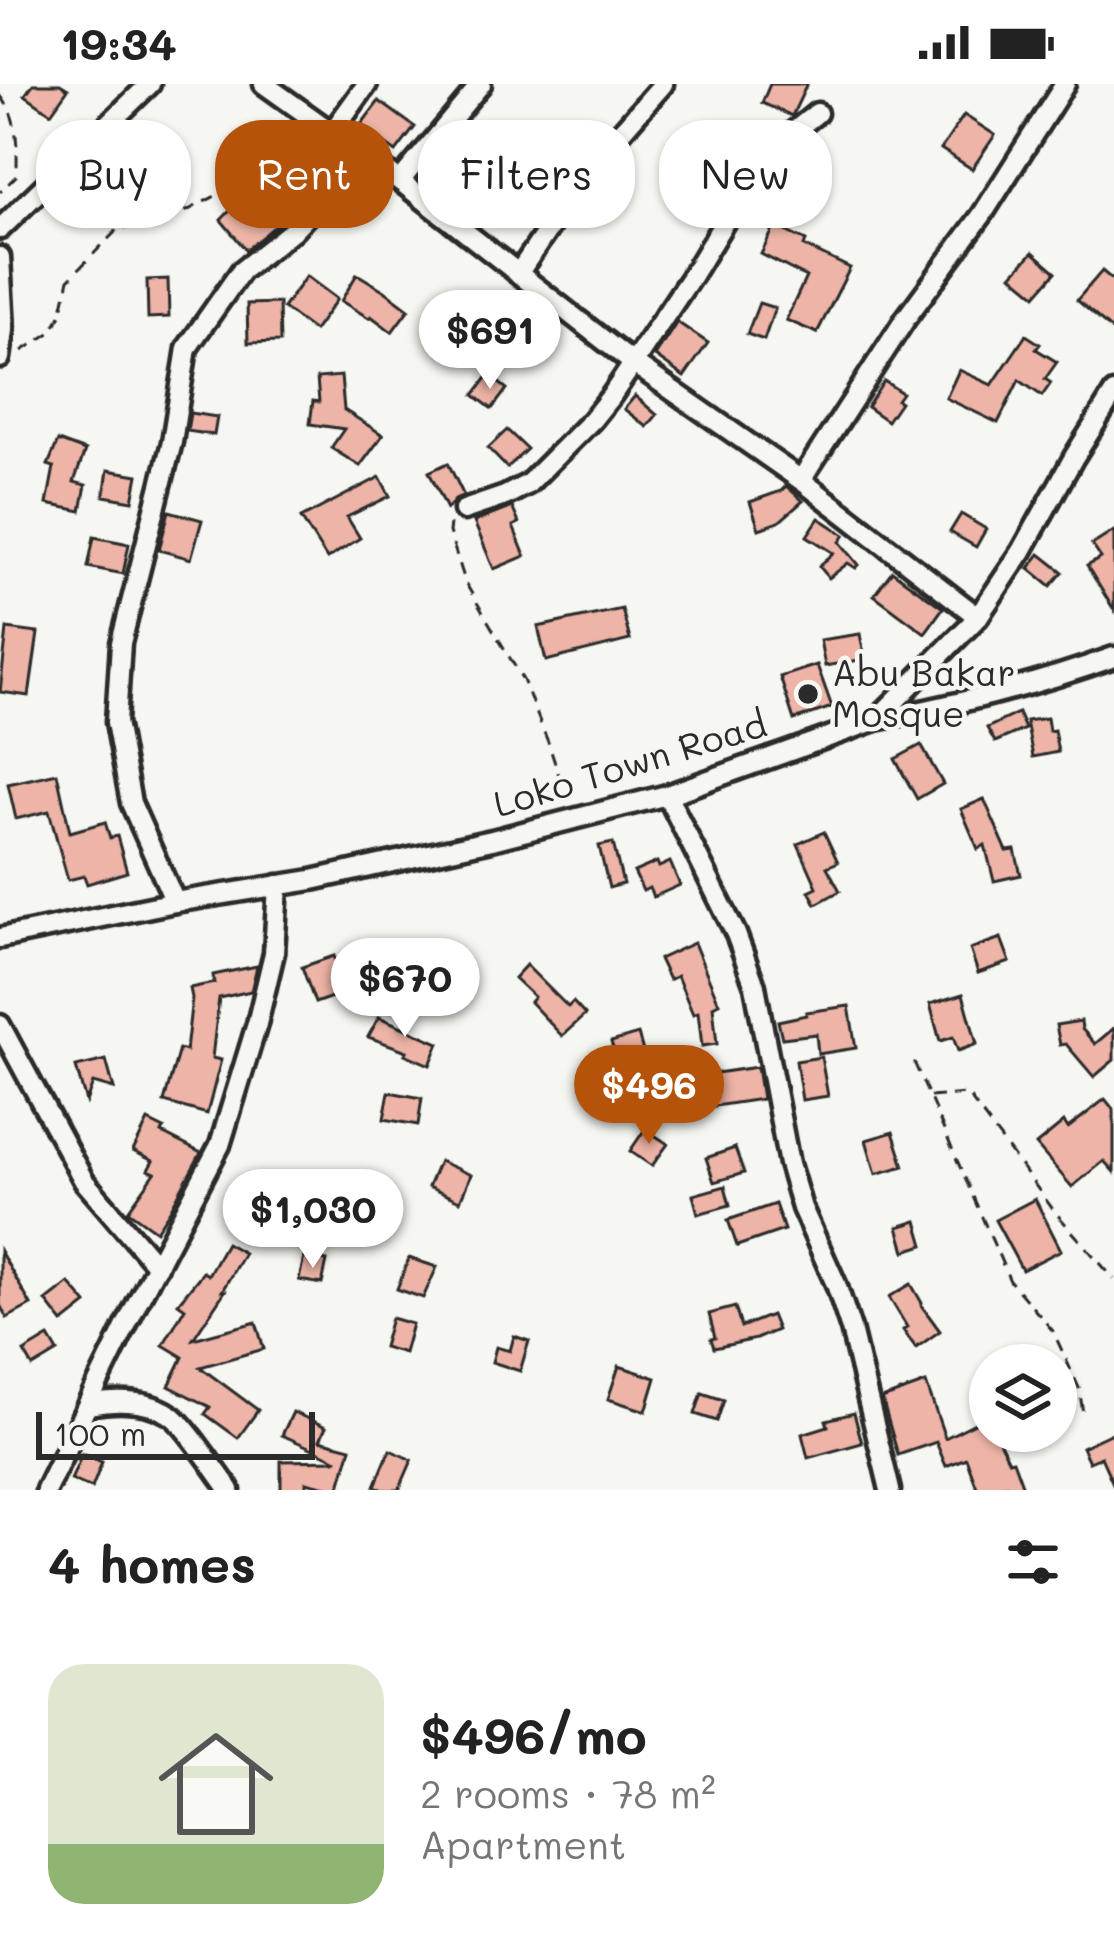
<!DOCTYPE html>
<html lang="en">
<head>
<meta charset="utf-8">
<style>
  :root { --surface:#fff; --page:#f6f6f6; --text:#222; --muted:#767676; --accent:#b45309 }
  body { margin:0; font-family:Mali,sans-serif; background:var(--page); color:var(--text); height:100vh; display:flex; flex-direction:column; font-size:45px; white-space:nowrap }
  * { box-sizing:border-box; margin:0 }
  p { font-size:39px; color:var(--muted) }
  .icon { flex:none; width:66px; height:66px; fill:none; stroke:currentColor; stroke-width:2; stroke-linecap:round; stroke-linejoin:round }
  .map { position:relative; height:1406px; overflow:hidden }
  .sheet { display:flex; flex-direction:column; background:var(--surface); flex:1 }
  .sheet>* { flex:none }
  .hud { position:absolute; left:36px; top:36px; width:1044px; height:108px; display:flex; gap:24px }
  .controls { position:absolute; left:969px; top:1260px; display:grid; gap:24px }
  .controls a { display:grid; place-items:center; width:108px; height:108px; border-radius:50%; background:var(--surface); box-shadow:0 3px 9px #0004; font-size:60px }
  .scale { position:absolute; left:36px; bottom:30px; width:279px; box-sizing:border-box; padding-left:12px; border:6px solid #2b2b2b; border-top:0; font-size:33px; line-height:42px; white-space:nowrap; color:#2b2b2b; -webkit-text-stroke:9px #f6f6f2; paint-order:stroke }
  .price { position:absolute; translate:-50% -102px; padding:0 27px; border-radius:42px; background:#fff; color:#222; font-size:39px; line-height:78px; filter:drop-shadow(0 3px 6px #0008) }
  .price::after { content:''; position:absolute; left:50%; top:72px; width:36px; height:27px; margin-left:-18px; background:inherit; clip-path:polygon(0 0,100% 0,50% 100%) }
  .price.selected { background:var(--accent); color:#fff }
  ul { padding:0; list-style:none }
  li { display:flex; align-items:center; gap:36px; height:300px; padding:0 48px }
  li span { display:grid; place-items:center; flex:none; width:336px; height:240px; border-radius:36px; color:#555 }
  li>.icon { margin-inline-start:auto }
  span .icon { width:144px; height:144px; fill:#fffc; stroke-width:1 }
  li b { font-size:51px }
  h2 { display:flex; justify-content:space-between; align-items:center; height:144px; padding:0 48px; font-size:51px }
  .chip { padding:0 42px; border-radius:48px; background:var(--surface); box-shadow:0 3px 9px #0004; font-size:42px; line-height:108px }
  .chip.selected { background:var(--accent); color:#fff }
  .status { display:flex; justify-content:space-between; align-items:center; height:84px; padding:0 60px; background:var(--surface); direction:ltr }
  .status svg { height:33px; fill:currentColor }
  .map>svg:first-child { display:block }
  .building { fill:#edb4a7; stroke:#2b2b2b; stroke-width:3 }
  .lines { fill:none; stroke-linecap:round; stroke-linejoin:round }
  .minor-casing { stroke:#2b2b2b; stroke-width:27 }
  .path { stroke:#2b2b2b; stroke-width:3; stroke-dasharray:12 9; stroke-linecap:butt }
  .minor { stroke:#f6f6f2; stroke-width:18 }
  .poi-dot { fill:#2b2b2b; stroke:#f6f6f2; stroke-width:4.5 }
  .labels { text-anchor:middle; stroke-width:9; stroke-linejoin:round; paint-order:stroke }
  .poi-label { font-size:36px; fill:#2b2b2b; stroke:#f6f6f2; text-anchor:start }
  .street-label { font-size:36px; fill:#2b2b2b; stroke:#f6f6f2 }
</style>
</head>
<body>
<div class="status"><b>19:34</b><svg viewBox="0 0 49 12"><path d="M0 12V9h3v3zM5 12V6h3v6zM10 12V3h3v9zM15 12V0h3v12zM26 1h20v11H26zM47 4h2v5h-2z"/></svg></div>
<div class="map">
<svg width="1114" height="1406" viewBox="0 0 1114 1406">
  <rect width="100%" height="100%" fill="#f6f6f2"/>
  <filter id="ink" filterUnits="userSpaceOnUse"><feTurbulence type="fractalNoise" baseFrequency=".00833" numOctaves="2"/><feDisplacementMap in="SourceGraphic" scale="24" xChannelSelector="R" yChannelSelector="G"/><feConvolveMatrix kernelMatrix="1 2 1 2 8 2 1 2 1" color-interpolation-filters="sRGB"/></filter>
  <g filter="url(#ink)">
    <g class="building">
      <polygon points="33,0 60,0 68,5 51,29 25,11"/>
      <polygon points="770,0 807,0 792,32 762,19"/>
      <polygon points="379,17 415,43 396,68 360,42"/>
      <polygon points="964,31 995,51 972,85 941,65"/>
      <polygon points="545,37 585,62 570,85 530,59"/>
      <polygon points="252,104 285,134 246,166 221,136"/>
      <polygon points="775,142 806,157 804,162 850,184 817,249 786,236 806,193 761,170"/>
      <polygon points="1033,168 1056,188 1036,211 1012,191"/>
      <polygon points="1102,187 1114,197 1114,248 1077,216"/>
      <polygon points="357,190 385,207 409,225 392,248 371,232 369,234 341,217"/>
      <polygon points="306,192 337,215 314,247 283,224"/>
      <polygon points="168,195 169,233 148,234 147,196"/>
      <polygon points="279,219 280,258 248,259 247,220"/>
      <polygon points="759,219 775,224 764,256 747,250"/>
      <polygon points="677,238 708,259 684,293 655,272"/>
      <polygon points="1026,251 1040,260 1036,265 1057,278 1045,295 1051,299 1042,312 1019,296 998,339 946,314 959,286 992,301"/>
      <polygon points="489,291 507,305 492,325 474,311"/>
      <polygon points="341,292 344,326 383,351 360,382 331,364 344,345 310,340 313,317 319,318 317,294"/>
      <polygon points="884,297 902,309 897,316 900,318 887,337 867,323"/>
      <polygon points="635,312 657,331 647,343 624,325"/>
      <polygon points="190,329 217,333 214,351 187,347"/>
      <polygon points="507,346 527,365 507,384 488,364"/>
      <polygon points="58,357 85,367 74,398 86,401 81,427 47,420 54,383 48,381"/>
      <polygon points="448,379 464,412 455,416 447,425 429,388"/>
      <polygon points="108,386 138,391 133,417 104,412"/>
      <polygon points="380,393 390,412 347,433 360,454 327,475 301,434"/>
      <polygon points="786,402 803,417 779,438 759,445 750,418 781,407"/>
      <polygon points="512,423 519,439 513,442 525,472 494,485 474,438"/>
      <polygon points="169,427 202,436 191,475 159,466"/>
      <polygon points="961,430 986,445 976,463 950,448"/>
      <polygon points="819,434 845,451 840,458 859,481 856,484 848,479 829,494 819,482 834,469 807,452"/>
      <polygon points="1114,447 1114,526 1087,482 1101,474 1092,461"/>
      <polygon points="94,453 129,460 123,490 88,483"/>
      <polygon points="1040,470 1063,488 1051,502 1029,484"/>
      <polygon points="892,487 943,524 925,549 874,511"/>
      <polygon points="622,525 630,556 546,577 538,543"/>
      <polygon points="7,545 38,549 29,612 0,608"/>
      <polygon points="860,550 865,575 825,582 820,556"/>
      <polygon points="817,581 832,623 794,636 780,593"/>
      <polygon points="1018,629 1025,645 995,658 987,644"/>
      <polygon points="1047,634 1049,647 1054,646 1058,668 1033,673 1026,637"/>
      <polygon points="921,661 943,700 917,715 895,675"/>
      <polygon points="57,689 70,748 105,738 110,754 117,752 127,788 87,800 84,792 68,796 49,727 16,735 8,700"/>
      <polygon points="984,715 1007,767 1015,766 1021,791 994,797 985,761 978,765 961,725"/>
      <polygon points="824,748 838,778 827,783 840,807 816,820 809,807 817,803 798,760"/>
      <polygon points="613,759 623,800 609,804 599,762"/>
      <polygon points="657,778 659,783 670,778 680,801 653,813 649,804 643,807 634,788"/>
      <polygon points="1001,854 1010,878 978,889 970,865"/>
      <polygon points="694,859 719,919 713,922 717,960 702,962 698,928 693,930 677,892 669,896 659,875"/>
      <polygon points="334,872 346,908 315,919 302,883"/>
      <polygon points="526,881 568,923 573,918 585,931 562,952 530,918 534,913 514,894"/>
      <polygon points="257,882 251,907 219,914 212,974 221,976 207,1030 164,1018 179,965 186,967 192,914 190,904 214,899 213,891"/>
      <polygon points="963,910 977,960 958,967 953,953 940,957 930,920"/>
      <polygon points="849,922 856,964 818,970 816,950 782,954 778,937 806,931 806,928"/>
      <polygon points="379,933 439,959 430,981 405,970 407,967 368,953"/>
      <polygon points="1081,937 1082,945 1095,960 1114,944 1114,976 1094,993 1066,960 1060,961 1056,941"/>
      <polygon points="638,950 649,988 623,996 611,958"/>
      <polygon points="821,973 828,1012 802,1016 796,977"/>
      <polygon points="106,976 114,1005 93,999 86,1018 76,983"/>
      <polygon points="757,983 762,1015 701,1024 696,992"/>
      <polygon points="389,1008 422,1014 418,1041 384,1035"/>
      <polygon points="1105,1015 1114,1026 1114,1088 1104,1077 1072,1103 1036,1061 1064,1038 1068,1044"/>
      <polygon points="148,1037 164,1045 162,1049 201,1069 170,1126 156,1147 128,1127 155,1089 148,1086 153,1077 133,1067"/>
      <polygon points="645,1045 668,1060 652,1082 630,1067"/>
      <polygon points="893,1048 904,1082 876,1090 866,1056"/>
      <polygon points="735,1064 744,1089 714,1098 706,1074"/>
      <polygon points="439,1077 471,1091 460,1117 428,1103"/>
      <polygon points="725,1102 730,1121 698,1130 693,1111"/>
      <polygon points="1035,1115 1061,1166 1022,1186 995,1136"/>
      <polygon points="775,1120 784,1146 737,1162 728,1136"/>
      <polygon points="917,1137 924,1161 905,1167 898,1143"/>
      <polygon points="226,1159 244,1169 222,1207 225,1207 193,1255 256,1238 264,1265 200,1283 258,1326 238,1354 205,1330 210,1323 169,1302 183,1273 163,1261 185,1224 178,1219 203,1188 208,1191"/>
      <polygon points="0,1167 31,1221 7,1234 0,1221"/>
      <polygon points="304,1173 327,1177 322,1200 299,1196"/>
      <polygon points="409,1174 437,1183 423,1214 397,1205"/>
      <polygon points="69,1199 87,1220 63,1239 46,1217"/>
      <polygon points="911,1200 922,1219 921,1221 940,1247 916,1264 903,1246 907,1243 889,1213"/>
      <polygon points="735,1223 741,1243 771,1231 777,1246 756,1255 714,1264 711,1255 715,1254 709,1230"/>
      <polygon points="391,1234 412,1240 404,1269 383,1263"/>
      <polygon points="514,1252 529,1257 520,1287 492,1278 496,1263 510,1267"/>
      <polygon points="49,1253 58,1268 33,1283 24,1268"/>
      <polygon points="619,1282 656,1294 646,1327 608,1315"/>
      <polygon points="926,1299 945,1354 987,1333 990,1347 994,1347 1009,1377 1013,1376 1024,1406 1008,1406 1006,1401 992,1406 978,1406 966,1374 946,1382 936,1358 898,1371 882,1315"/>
      <polygon points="702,1309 724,1316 717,1337 695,1330"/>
      <polygon points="293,1328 326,1343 320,1356 351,1364 339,1406 306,1398 306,1406 281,1406 281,1377 338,1376 282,1351"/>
      <polygon points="854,1329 862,1359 808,1374 802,1350 828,1342 826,1336"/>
      <polygon points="1114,1348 1114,1402 1101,1373 1089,1378 1082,1363"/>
      <polygon points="390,1366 412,1376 399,1406 384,1406 375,1402"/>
      <polygon points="82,1370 102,1378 92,1404 71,1396"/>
    </g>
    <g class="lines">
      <g class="minor-casing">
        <g id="minor">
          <polyline points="264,0 400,97 633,279 801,396 978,533"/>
          <polyline points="331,50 367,0"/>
          <polyline points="400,97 481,0"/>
          <polyline points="0,145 150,0"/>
          <polyline points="0,173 4,246 0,274"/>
          <polyline points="518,190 587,87 663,0"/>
          <polyline points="801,396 906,234 982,131 1065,0"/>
          <polyline points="464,426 505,412 528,400 592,336 612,311 691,193 751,94 773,64 817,29"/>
          <path d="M876,636c81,-15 160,-35 238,-63"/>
          <polyline points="667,711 736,850 755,902 789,1080 802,1124 836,1200 851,1245 890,1406"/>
          <polyline points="175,818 131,719 116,638 121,559 172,358 187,264 241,187 292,147 364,72"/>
          <polyline points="0,854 175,818 312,796 492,756 667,711 876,636 978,533 1022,467 1074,373 1114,309"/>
          <polyline points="0,941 84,1097 157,1182"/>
          <path d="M89,1321c27,-5 57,-6 82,10 14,9 47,59 59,75"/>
          <polyline points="46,1406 137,1219 220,1061 257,940 274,869 278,801"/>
        </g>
      </g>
      <g class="path">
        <path d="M0,11c19,23 17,51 17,80l-17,17"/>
        <polyline points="22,267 51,248 61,231 69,195 117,146 177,132 313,61"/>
        <polyline points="450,440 449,448 466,500 523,596 548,658 567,716"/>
        <polyline points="914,978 1010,1197 1053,1247 1079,1304 1083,1329"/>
        <polyline points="930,1013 967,1010 1055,1128 1114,1195"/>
      </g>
      <use href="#minor" class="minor"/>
    </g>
  </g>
  <circle class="poi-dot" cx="808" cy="610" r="12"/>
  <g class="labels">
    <g class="poi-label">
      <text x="832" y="602">Abu Bakar<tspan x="832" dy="41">Mosque</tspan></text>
    </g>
    <g class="street-label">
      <text transform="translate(630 680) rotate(-17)" y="13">Loko Town Road</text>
    </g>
  </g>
</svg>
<div class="controls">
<a><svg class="icon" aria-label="layers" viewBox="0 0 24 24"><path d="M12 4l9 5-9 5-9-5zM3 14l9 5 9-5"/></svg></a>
</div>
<div class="scale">100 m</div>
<b class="price" style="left:490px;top:308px">$691</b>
<b class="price" style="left:405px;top:956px">$670</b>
<b class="price selected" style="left:649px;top:1063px">$496</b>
<b class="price" style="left:313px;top:1187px">$1,030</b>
<div class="hud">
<a class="chip">Buy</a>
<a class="chip selected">Rent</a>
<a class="chip">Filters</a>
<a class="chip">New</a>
</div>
</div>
<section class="sheet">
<h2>4 homes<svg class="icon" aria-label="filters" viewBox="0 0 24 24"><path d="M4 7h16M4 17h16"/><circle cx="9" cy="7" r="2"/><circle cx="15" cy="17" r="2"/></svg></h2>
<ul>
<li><span style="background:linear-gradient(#dfe7d0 75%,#8fb573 0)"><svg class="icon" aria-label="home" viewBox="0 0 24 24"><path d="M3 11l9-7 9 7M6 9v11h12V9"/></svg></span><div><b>$496/mo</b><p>2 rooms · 78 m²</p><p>Apartment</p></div></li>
</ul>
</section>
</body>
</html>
